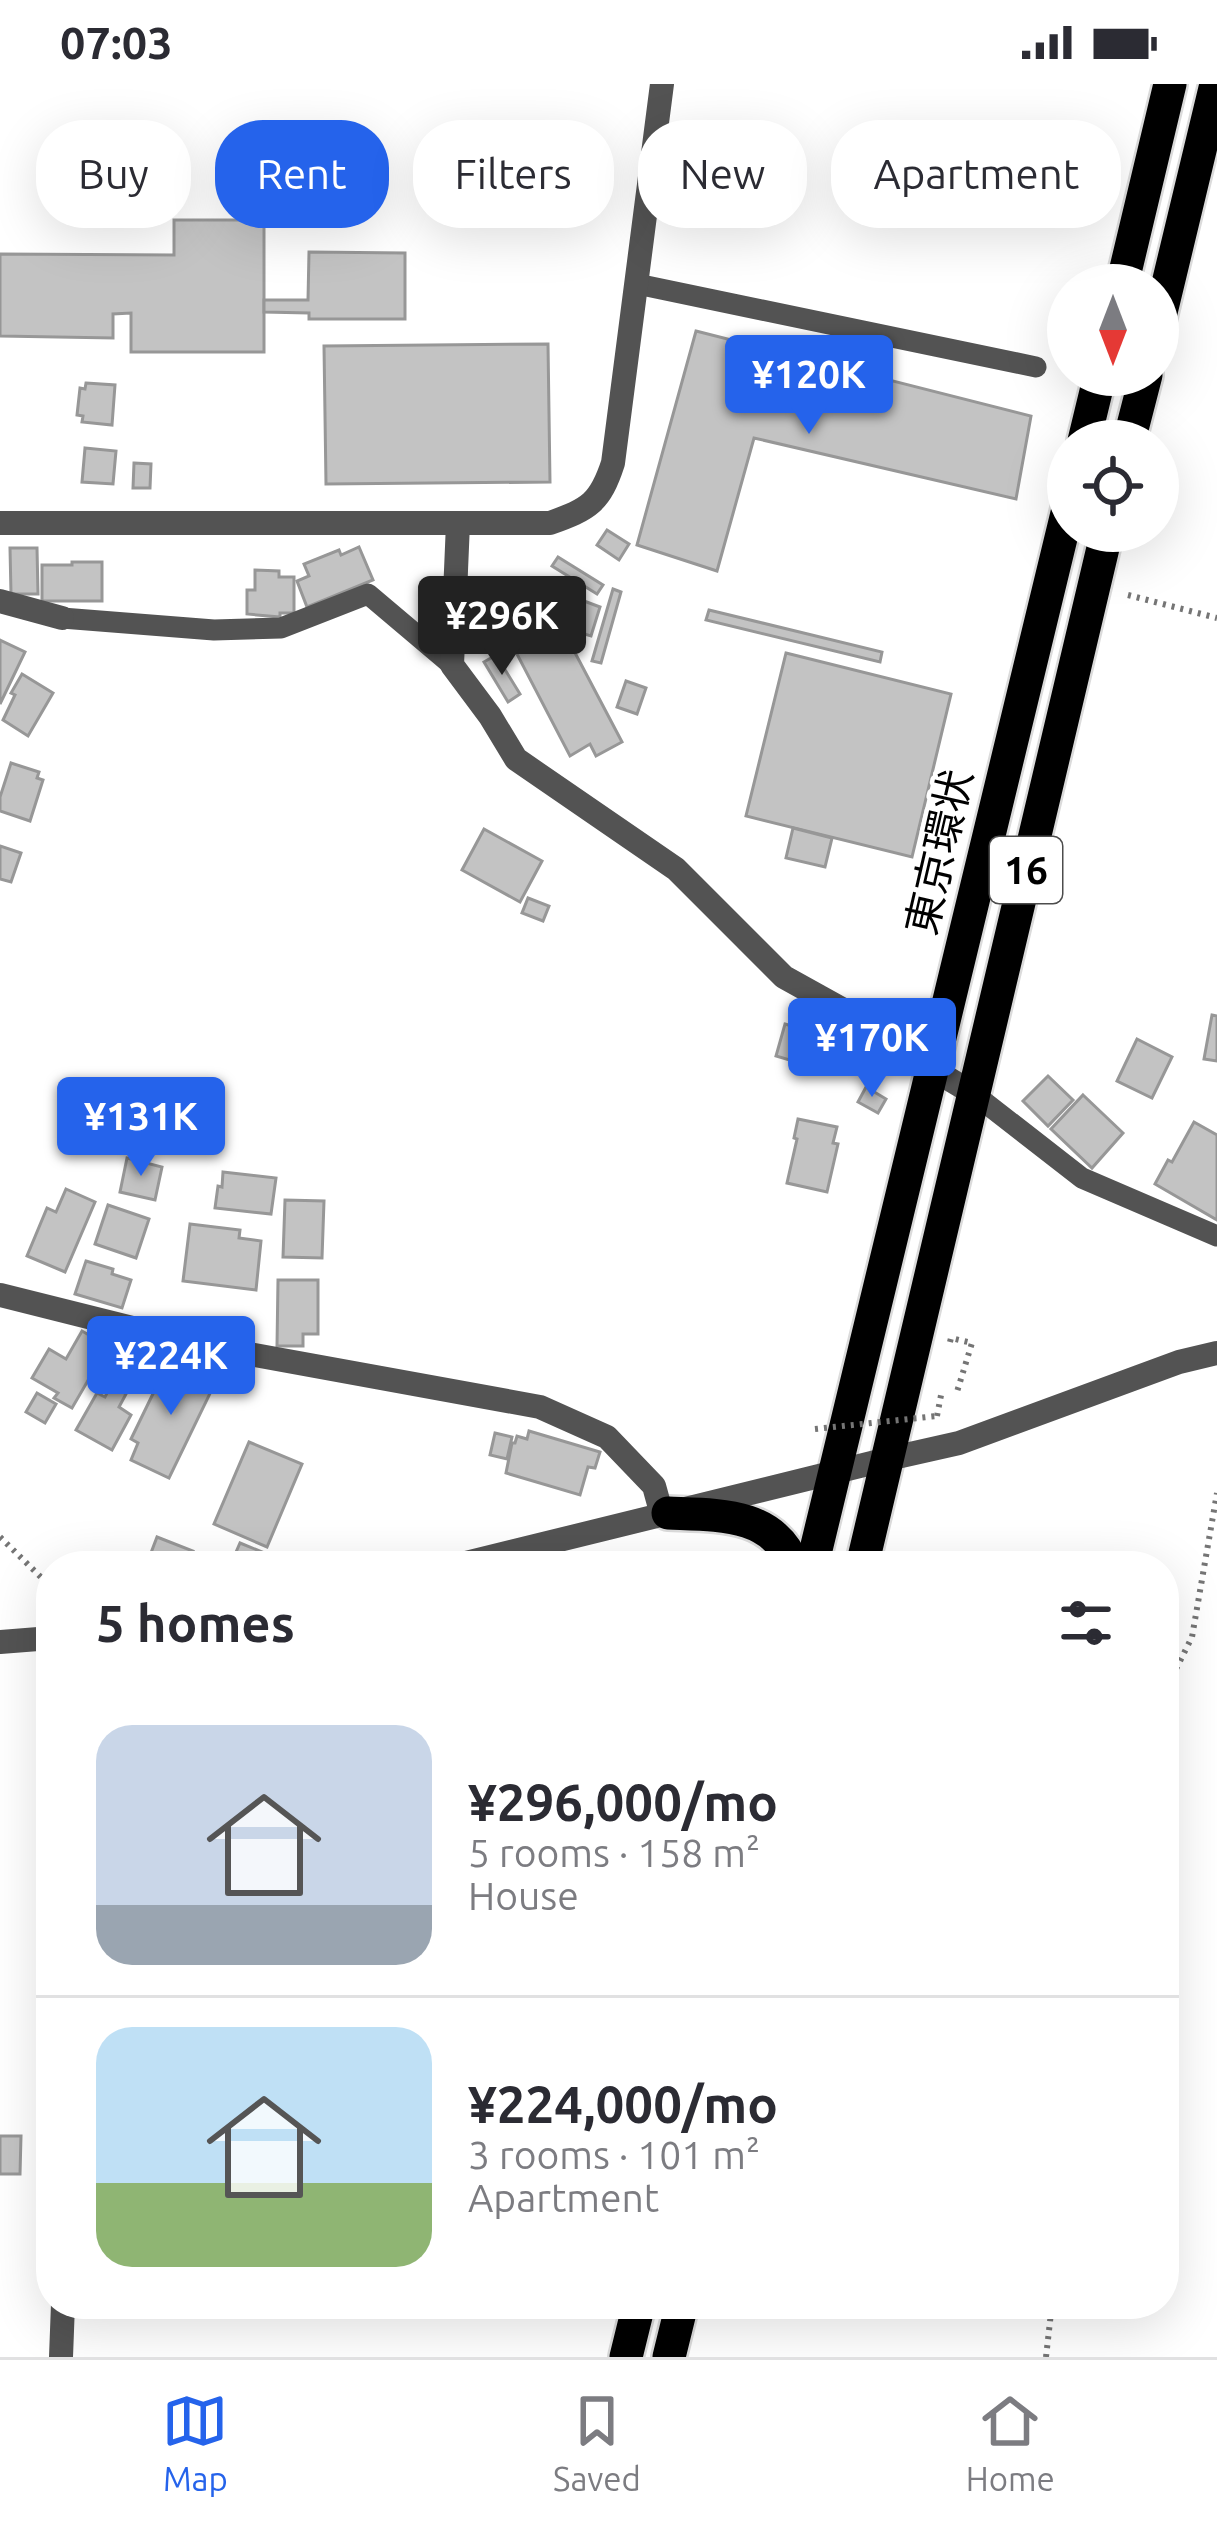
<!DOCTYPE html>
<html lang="en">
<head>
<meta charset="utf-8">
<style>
  :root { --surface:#fff; --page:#f7f7f7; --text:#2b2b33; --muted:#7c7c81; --line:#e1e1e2; --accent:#2563eb }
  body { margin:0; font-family:Ubuntu,"Noto Sans JP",sans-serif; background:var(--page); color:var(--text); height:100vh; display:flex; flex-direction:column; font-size:45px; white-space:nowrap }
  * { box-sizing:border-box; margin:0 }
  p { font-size:39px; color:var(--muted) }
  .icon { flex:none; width:66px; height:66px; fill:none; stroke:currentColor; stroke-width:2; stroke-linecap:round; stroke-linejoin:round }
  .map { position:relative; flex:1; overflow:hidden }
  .panel { position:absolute; left:36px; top:1467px; width:1143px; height:768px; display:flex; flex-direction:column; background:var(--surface); border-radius:48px; box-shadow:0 12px 48px #0002 }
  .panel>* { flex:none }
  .banner { position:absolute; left:36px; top:36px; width:1146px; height:108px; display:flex; gap:24px }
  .needle { width:78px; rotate:180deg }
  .buttons { position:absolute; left:1047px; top:180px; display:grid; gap:24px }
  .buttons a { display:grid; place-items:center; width:132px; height:132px; border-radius:50%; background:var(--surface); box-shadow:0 12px 48px #0002; font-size:60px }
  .price { position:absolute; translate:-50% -102px; padding:0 27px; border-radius:12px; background:var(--accent); color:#fff; font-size:39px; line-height:78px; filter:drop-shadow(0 3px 6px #0008) }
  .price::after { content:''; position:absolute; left:50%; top:72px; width:36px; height:27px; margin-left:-18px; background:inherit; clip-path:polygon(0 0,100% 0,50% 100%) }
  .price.selected { background:#222; color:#fff }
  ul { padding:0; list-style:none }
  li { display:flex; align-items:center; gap:36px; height:300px; padding:0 60px }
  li+li { border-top:3px solid var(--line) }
  li span { display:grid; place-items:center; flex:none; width:336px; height:240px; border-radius:36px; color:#555 }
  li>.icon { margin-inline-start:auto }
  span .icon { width:144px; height:144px; fill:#fffc; stroke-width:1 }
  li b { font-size:51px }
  h2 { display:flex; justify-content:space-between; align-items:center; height:144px; padding:0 60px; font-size:51px }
  .pill { padding:0 42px; border-radius:48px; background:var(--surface); box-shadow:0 12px 48px #0002; font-size:42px; line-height:108px }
  .pill.selected { background:var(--accent); color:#fff }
  .status { display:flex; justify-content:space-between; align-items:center; height:84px; padding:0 60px; background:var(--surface); direction:ltr }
  .status svg { height:33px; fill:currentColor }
  .dock { display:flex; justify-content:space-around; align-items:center; height:168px; border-top:3px solid var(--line); background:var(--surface); font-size:33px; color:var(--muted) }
  .dock a { display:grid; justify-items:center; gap:6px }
  .dock .selected { color:var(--accent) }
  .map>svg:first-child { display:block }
  .building { fill:#c3c3c3; stroke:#979797; stroke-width:3 }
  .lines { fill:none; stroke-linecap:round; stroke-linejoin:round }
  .trunk-casing { stroke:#dbdbdb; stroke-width:38 }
  .path { stroke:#757575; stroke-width:6; stroke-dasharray:3 6; stroke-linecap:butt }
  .service { stroke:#535353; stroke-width:21 }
  .minor { stroke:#535353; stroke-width:24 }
  .tertiary { stroke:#535353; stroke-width:24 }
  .trunk { stroke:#000; stroke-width:33 }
  .path-bridge { stroke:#757575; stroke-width:6; stroke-dasharray:3 6; stroke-linecap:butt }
  .labels { text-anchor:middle; stroke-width:9; stroke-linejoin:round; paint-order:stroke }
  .shield { fill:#fff; stroke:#4c4c4c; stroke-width:3 }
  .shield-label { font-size:39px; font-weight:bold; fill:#000 }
  .street-label { font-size:42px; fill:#000; stroke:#fff }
</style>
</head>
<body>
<div class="status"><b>07:03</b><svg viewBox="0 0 49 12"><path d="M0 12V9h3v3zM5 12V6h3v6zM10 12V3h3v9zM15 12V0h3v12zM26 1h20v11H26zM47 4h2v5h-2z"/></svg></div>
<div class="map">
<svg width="1217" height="2273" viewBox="0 0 1217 2273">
  <rect width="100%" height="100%" fill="#fff"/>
  <g class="building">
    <polygon points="174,136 264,136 264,268 131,268 131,229 113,230 113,254 0,252 0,170 174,171"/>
    <polygon points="309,168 405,169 405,235 309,235 309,229 264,228 264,216 308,216"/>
    <polygon points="696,247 1031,332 1016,415 754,354 717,487 637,461"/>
    <polygon points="548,260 550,398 326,400 324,262"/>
    <polygon points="86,299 115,301 112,341 82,338 83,332 77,331 80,304 85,305"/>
    <polygon points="85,364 116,367 113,400 82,398"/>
    <polygon points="134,379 151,380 150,404 133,404"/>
    <polygon points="607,446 629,460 619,476 597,461"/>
    <polygon points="359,463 373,496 307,523 297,497 309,492 304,480 339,466 341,471"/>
    <polygon points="10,464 37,464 38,510 11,510"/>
    <polygon points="558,473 603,501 597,510 552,482"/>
    <polygon points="72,478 102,478 102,517 42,517 42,481 72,481"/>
    <polygon points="255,486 279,487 279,493 294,493 294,529 280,529 280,533 247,530 247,506 255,506"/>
    <polygon points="613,505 621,508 601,579 592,577"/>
    <polygon points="543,508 622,658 596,672 590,660 570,672 504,545 524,534 518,521"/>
    <polygon points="584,517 600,523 591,552 574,547"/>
    <polygon points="709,526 882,568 880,578 706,536"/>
    <polygon points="0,556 25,568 0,620"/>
    <polygon points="786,569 951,610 912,773 746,732"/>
    <polygon points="496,571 520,610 508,618 484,578"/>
    <polygon points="22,590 53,609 28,652 3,636 15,611 11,609"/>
    <polygon points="626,597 646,604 637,630 617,623"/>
    <polygon points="11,679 39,688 37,694 43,696 30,737 0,727 0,713"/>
    <polygon points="793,744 832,754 825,783 786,774"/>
    <polygon points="484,745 542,777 520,818 462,786"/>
    <polygon points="0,762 21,769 11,798 0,795"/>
    <polygon points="528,814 549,822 543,837 522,829"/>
    <polygon points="1212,931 1217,932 1217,977 1204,975"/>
    <polygon points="785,940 812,948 813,951 803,980 776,972"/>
    <polygon points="1137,955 1172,973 1152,1014 1117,997"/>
    <polygon points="1048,992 1073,1016 1048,1042 1023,1017"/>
    <polygon points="866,1003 886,1015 878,1029 858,1018"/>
    <polygon points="107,1011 140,1020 134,1041 139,1042 137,1049 131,1047 128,1057 111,1053 114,1039 100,1035 101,1029 98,1028 100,1020 105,1021"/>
    <polygon points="1083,1011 1123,1049 1092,1084 1051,1045"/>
    <polygon points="798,1035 837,1043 833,1059 838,1060 827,1108 787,1099 797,1055 794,1054"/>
    <polygon points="1194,1038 1217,1051 1217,1136 1155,1100 1168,1076 1172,1078"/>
    <polygon points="127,1074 162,1083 155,1116 120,1108"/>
    <polygon points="223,1088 276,1094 271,1130 215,1124 218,1102 222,1103"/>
    <polygon points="66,1105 95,1118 65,1188 27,1172 47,1124 56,1128"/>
    <polygon points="285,1116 324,1117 322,1174 283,1173"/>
    <polygon points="108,1121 149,1135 136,1174 95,1160"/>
    <polygon points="190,1140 240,1146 239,1154 261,1157 256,1206 183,1197"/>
    <polygon points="86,1177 113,1185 112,1190 131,1196 122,1224 75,1210"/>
    <polygon points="278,1196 318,1196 318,1250 303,1250 303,1262 277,1262"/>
    <polygon points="82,1247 108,1262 72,1324 54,1314 58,1309 32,1294 49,1265 66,1275"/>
    <polygon points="178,1282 195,1290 199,1283 218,1293 169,1394 131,1376 138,1359 131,1355 165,1285 174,1289"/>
    <polygon points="111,1301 126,1310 119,1323 131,1331 112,1366 76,1346 97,1309 105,1313"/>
    <polygon points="37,1309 56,1320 45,1339 26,1328"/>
    <polygon points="529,1347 600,1368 595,1384 588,1383 580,1411 506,1389 512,1359 515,1359 517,1352 527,1355"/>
    <polygon points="495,1349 512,1353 507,1375 490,1371"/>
    <polygon points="249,1358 302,1380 267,1463 214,1440"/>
    <polygon points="157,1453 193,1467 187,1482 146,1482"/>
    <polygon points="240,1459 272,1472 268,1482 230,1482"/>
    <polygon points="0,2052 21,2052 20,2090 0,2090"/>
  </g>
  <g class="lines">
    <g class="trunk-casing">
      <g id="trunk">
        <polyline points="1122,201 1170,0"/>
        <polyline points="1158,241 1216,0"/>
        <polyline points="1084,357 1100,291"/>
        <polyline points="1129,357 1146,291"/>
        <path d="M668,1429c49,2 106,-1 126,53"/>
        <polyline points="812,1482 1068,425"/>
        <polyline points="862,1482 1107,447"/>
        <polyline points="626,2273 639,2220"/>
        <polyline points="669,2273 682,2220"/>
      </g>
    </g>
    <g class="path">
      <polyline points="1128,511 1217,534"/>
      <polyline points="950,1258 951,1254 972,1259 956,1311"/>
      <polyline points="937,1332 942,1306"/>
      <polyline points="0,1453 51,1503"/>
      <polyline points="1164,1609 1192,1553 1217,1409"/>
      <polyline points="1046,2273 1052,2220"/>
    </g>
    <g class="service">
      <polyline points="637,200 1036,283"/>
      <polyline points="62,534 214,546 281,544 368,510 452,581"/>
      <polyline points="974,1010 1082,1094 1217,1152"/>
    </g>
    <g class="minor">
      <polyline points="458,439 452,581 490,632 516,675 676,785 784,893 903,959 934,986 974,1010"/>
      <polyline points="0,517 62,534"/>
      <polyline points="0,1211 200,1261 540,1323 607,1353 654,1402 662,1431"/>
      <polyline points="888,1375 959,1359 1179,1278 1217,1269"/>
      <polyline points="61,2273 63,2220"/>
    </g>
    <g class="tertiary">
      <path d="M0,439h550c39,-14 50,-20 63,-60l49,-379"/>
      <polyline points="454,1482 888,1375"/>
      <polyline points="0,1558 51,1554"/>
    </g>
    <use href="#trunk" class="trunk"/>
    <polyline class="path-bridge" points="815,1345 937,1332"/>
  </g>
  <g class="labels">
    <rect class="shield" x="990" y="753" width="72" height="66" rx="9"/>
    <g class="shield-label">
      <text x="1026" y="800">16</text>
    </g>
    <g class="street-label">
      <text transform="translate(939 768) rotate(-77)" y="15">東京環状</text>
    </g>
  </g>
</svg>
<div class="buttons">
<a><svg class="needle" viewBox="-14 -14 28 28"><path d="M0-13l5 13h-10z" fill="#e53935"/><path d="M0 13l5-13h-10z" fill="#7c7c81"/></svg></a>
<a><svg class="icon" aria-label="locate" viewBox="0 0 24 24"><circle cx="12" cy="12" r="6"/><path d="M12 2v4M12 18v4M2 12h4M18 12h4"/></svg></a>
</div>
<b class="price" style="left:809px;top:353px">¥120K</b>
<b class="price selected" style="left:502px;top:594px">¥296K</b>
<b class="price" style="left:872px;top:1016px">¥170K</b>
<b class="price" style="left:141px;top:1095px">¥131K</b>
<b class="price" style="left:171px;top:1334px">¥224K</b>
<div class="banner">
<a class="pill">Buy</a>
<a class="pill selected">Rent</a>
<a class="pill">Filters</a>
<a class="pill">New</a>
<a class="pill">Apartment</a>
</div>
<section class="panel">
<h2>5 homes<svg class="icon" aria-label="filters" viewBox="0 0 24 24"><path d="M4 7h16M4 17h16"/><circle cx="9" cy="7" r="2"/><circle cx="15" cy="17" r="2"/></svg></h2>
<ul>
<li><span style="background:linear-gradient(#c9d6e8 75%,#9aa5b1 0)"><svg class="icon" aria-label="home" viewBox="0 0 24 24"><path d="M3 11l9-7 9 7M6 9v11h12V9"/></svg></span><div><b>¥296,000/mo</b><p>5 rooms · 158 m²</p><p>House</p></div></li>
<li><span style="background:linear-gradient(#bfe0f5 65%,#8fb573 0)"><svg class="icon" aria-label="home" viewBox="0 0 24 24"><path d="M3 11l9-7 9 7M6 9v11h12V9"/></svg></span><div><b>¥224,000/mo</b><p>3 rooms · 101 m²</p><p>Apartment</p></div></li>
</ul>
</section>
</div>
<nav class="dock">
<a class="selected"><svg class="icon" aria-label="map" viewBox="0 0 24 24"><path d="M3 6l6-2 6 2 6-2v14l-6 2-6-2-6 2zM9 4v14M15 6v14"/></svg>Map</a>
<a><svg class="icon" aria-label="saved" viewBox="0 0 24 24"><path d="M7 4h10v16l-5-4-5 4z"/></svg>Saved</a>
<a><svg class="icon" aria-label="home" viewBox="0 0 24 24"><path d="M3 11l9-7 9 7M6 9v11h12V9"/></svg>Home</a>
</nav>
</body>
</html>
